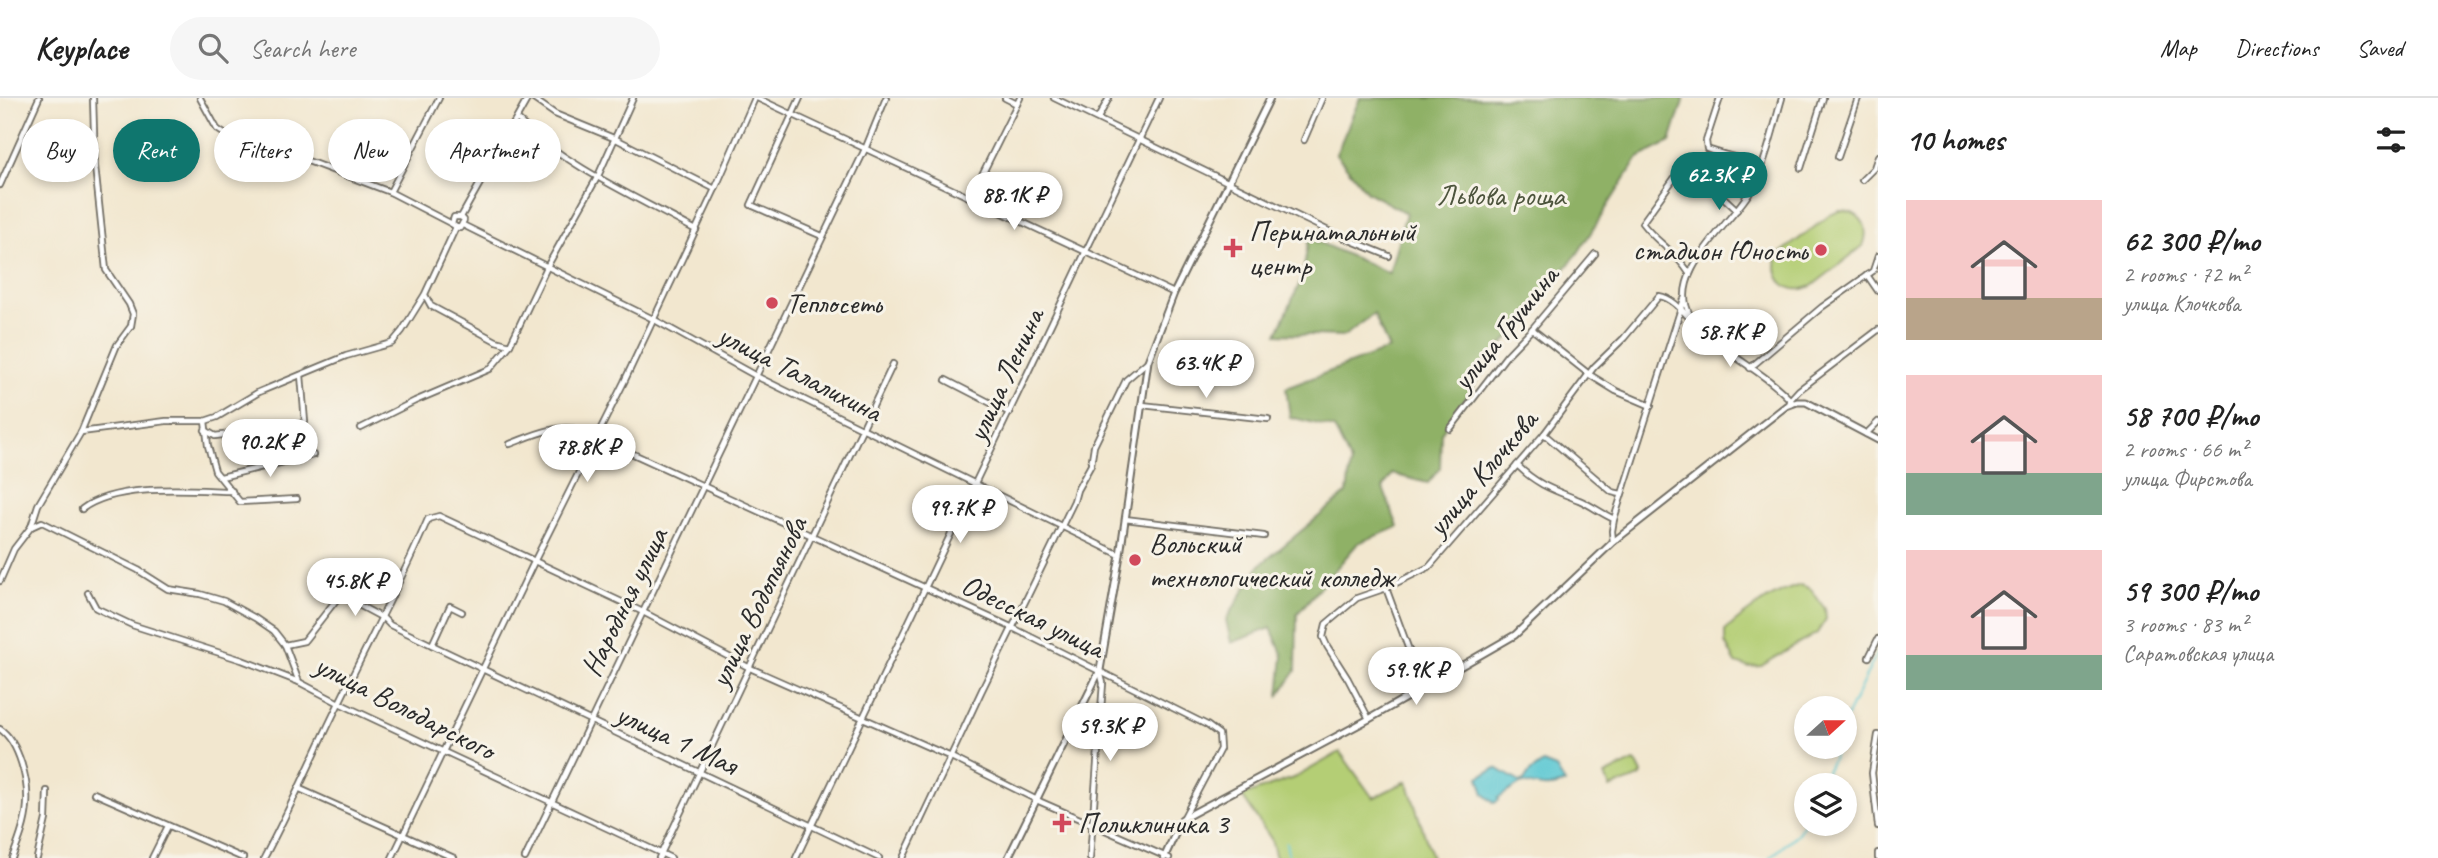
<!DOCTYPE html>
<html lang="en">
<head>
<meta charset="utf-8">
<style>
  :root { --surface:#fff; --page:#f6f6f6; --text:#222; --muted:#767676; --line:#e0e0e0; --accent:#0f766e }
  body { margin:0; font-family:Caveat,sans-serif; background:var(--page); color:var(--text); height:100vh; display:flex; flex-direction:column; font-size:26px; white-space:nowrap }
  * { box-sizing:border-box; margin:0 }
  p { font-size:23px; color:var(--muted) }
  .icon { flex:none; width:38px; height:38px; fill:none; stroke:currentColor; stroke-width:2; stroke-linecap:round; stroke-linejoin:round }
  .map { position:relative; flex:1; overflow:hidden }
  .details { display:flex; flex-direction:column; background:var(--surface); width:560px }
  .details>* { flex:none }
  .top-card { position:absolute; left:21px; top:21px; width:665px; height:63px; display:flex; gap:14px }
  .needle { width:46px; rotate:69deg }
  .tools { position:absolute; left:1794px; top:598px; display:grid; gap:14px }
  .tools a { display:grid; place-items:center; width:63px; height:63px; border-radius:50%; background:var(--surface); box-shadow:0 4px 10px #0003; font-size:35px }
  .price { position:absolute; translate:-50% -60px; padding:0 16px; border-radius:24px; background:#fff; color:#222; font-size:23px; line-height:46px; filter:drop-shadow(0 2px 4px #0008) }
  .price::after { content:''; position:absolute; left:50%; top:42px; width:21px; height:16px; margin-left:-10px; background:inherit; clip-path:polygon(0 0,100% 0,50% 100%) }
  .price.selected { background:var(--accent); color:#fff }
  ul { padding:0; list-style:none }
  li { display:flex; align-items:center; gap:21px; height:175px; padding:0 28px }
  li span { display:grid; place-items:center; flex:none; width:196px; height:140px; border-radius:0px; color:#555 }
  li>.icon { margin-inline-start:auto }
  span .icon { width:84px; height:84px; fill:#fffc; stroke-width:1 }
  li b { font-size:30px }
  h2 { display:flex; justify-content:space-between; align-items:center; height:84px; padding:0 28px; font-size:30px }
  .pill { padding:0 24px; border-radius:32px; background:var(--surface); box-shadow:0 4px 10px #0003; font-size:24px; line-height:63px }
  .pill.selected { background:var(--accent); color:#fff }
  header { display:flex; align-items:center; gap:42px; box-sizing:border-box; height:98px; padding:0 35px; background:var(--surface); border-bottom:2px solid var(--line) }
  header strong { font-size:33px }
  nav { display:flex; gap:38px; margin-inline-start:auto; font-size:24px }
  .search { width:490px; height:63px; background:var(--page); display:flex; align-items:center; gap:18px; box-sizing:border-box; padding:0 24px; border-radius:38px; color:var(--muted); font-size:26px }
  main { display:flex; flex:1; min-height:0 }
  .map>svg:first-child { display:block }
  .green { fill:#b4ce74; stroke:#707c50; stroke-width:2 }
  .forest { fill:#8fb166; stroke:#5d6e48; stroke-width:2 }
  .water { fill:#5cc8d3; stroke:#447a7f; stroke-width:2 }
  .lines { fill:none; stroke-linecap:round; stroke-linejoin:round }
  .stream { stroke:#5cc8d3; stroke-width:2 }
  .minor-casing { stroke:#716d64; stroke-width:8 }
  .major-casing { stroke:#716d64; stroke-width:9 }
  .minor { stroke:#fff; stroke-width:4.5 }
  .major { stroke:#fff; stroke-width:5 }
  .poi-dot { fill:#d1495b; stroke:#f7f3e8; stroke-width:2.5 }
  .labels { text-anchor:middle; stroke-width:6; stroke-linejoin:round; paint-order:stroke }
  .park-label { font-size:30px; fill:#4d543d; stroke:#f7f3e8 }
  .poi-label { font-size:30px; fill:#2b2b2b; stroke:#f7f3e8; text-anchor:start }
  .street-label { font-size:30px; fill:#2b2b2b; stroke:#f7f3e8 }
</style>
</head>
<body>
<header>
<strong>Keyplace</strong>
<div class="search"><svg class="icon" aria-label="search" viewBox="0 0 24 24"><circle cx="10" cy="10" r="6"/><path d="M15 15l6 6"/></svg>Search here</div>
<nav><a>Map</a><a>Directions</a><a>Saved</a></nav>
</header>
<main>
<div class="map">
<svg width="1878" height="760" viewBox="0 0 1878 760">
  <rect width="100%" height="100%" fill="#f7f3e8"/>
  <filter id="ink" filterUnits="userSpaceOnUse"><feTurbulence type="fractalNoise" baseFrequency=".0143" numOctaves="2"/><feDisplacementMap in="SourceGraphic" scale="14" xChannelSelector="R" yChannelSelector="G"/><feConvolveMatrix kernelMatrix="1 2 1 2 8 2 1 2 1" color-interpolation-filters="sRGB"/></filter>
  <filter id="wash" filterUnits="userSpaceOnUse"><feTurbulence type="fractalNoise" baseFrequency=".00686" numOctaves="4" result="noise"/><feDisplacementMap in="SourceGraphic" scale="28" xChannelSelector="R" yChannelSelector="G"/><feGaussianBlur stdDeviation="1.57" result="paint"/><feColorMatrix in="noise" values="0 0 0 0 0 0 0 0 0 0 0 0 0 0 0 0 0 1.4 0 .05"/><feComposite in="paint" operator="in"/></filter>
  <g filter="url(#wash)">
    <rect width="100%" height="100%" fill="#f2e7cf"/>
    <g class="green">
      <path d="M1839,113c21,-1 32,15 24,35l-51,40c-24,11 -42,-7 -34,-31l52,-40z"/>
      <path d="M1801,487l10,4 14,20 1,10 -9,14 -56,33 -13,1 -12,-4 -11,-20v-12c20,-19 50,-39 76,-46z"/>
      <polygon points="1340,654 1373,700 1407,683 1432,760 1276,760 1271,741 1242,698 1296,679"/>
      <polygon points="1634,663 1636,664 1642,676 1640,679 1610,690 1605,677"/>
    </g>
    <polygon class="forest" points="1360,0 1684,0 1670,44 1638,60 1578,155 1496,255 1441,335 1440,370 1428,385 1392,376 1383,390 1398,429 1358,445 1297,516 1296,573 1279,597 1283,558 1271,530 1231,545 1226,522 1259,468 1347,395 1351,365 1334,330 1290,319 1286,290 1389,251 1374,216 1344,238 1277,236 1302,180 1309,140 1389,175 1406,115 1367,94 1336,56"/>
    <path class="water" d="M1543,665l13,5 9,15c-16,7 -26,4 -43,0l-24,15 1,2 -5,3 -10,-9 -5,-17 17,-9 24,14 4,-1 5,-8z"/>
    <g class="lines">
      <g class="stream">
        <polyline points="1844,624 1878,553"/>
        <polyline points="1844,628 1844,641"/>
        <polyline points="1819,688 1838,649"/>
        <polyline points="1286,745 1289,760"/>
        <polyline points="1770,760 1798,735 1806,723"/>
      </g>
    </g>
  </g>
  <g filter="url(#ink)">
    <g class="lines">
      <g class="minor-casing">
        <g id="minor">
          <polyline points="200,0 217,31 232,41 268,48 390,94 452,126"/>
          <polyline points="532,0 555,16 616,41 715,91"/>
          <polyline points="757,0 1174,195"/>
          <polyline points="800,0 751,107 822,138"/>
          <polyline points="1005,0 1017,6"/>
          <polyline points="1054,0 1335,136 1389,158"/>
          <path d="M1720,0l-14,43 1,8c19,7 37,9 55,17"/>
          <polyline points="1098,20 1109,0"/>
          <path d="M517,21c48,47 121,79 179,111"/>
          <polyline points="1304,42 1322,0"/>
          <polyline points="1838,59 1858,0"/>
          <polyline points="1801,70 1823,0"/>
          <polyline points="1862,82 1874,70 1878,58"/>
          <polyline points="0,87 39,0"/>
          <polyline points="390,94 439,0"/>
          <polyline points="971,99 1020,0"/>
          <polygon points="454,119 461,119 464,122 460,130 456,129 452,126"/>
          <polyline points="461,119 528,0"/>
          <polyline points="463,127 653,221 756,278 1120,457"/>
          <path d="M1689,175c-12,-20 -33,-31 -47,-50l41,-57 9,2 45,42"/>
          <polyline points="1867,177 1878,193"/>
          <polyline points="425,197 431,208 496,243 510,247"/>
          <path d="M1690,217c-25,-44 49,-96 66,-134 12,-26 18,-56 26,-83"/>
          <polyline points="1532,231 1590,277 1616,293 1651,308"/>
          <polyline points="1750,270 1822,209 1873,173 1878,158"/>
          <polyline points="946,282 1010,315"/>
          <polyline points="1789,303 1799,292 1878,232"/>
          <polyline points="1142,307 1268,321"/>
          <polyline points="205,323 208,348 215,373 240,404 297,401"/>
          <polyline points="361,330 415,303 490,271 510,247 548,167 598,78 633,0"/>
          <polyline points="1450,331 1507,257 1532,231 1595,156"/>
          <polyline points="205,332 215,338 293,328 305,324 301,277"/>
          <polyline points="81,334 166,323 205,323 217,319 259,294 346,258 392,245 402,233 425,196 456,129"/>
          <polyline points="1544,336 1612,394 1621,396"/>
          <polyline points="1866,336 1878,324"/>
          <path d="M510,346c24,-9 45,-20 71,-14l432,198 194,97 12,9 1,15 -36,68"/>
          <path d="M1517,367c20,20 37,25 62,35 12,5 23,14 35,19"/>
          <polyline points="221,379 313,357"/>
          <path d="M82,411c35,-26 108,-19 150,-18"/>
          <polyline points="1125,421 1264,438"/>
          <polyline points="31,429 42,424 138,472 168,491 200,496 224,503 255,520 274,533 285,547 299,584 339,605 671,760"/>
          <polyline points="1613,444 1612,433 1614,421 1684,201"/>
          <polyline points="0,483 14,451 31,429 38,407 81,334 117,247 131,228 133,216 129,206 106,172 95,68 93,0"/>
          <polyline points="1386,490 1423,590"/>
          <polyline points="88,495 96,510 132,527 242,562 299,584"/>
          <polyline points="285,547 304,543 340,497 383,520 390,527 879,760"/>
          <polyline points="432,547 450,508 462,514"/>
          <polyline points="1869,559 1878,541"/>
          <path d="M1369,621l-21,-40 -21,-33 -4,-9 3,-13 31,-26 29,-10 43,-21 115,-133 50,-67 30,-29 35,-42c16,2 29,22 41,33 28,27 67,44 93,74"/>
          <path d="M0,631c19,13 29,53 27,76 -1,18 -8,36 -15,53"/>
          <polyline points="1878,637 1872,675 1878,728"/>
          <polyline points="300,691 454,760"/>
          <polyline points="94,695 243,760"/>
          <polyline points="37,760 46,721 47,693"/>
          <polyline points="152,760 168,728"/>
          <path d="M264,760c27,-51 50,-104 75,-155 30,-62 62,-121 89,-184l11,-3 204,96 107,56 201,89 90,45 128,56"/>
          <polyline points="392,760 535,462 624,284 715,91 755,0"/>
          <polyline points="525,760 866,49 886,0"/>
          <polyline points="659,760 893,266"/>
          <polyline points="796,760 1159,0"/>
          <polyline points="903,760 981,594 1074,403 1077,392 1091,367 1094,348 1126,282 1147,264"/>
          <polyline points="1090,760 1103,585 1100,573"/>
          <polyline points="1878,760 1878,755"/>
        </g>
      </g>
      <g class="major-casing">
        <g id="major">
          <polyline points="1008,760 1100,572 1120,457 1148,263 1174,195 1270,0"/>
          <polyline points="1164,760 1182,721 1369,621 1515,537 1613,444 1786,308 1797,304 1806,304 1878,342"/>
        </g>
      </g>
      <use href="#minor" class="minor"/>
      <use href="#major" class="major"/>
    </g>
  </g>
  <g class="poi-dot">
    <path d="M1229.5 139.5h7v7h7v7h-7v7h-7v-7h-7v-7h7z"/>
    <circle cx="1821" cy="152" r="7"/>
    <circle cx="772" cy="205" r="7"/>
    <circle cx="1135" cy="462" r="7"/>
    <path d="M1058.5 714.5h7v7h7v7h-7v7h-7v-7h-7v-7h7z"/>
  </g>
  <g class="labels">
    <g class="park-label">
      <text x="1501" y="107">Львова роща</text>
    </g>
    <g class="poi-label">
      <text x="1249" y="143">Перинатальный<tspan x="1249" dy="34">центр</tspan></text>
      <text x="1807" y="162" text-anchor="end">стадион Юность</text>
      <text x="786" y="215">Теплосеть</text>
      <text x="1149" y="455">Вольский<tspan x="1149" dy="34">технологический колледж</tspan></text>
      <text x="1078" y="735">Поликлиника 3</text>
    </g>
    <g class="street-label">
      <text transform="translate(1505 230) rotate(-51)" y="10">улица Грушина</text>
      <text transform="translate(800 275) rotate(27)" y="10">улица Талалихина</text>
      <text transform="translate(1005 277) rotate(-65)" y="10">улица Ленина</text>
      <text transform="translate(1482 375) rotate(-50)" y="10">улица Клочкова</text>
      <text transform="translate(624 504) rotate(-64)" y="10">Народная улица</text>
      <text transform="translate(758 504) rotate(-64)" y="10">улица Водопьянова</text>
      <text transform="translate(1033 518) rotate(26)" y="10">Одесская улица</text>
      <text transform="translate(405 609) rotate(27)" y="10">улица Володарского</text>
      <text transform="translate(677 641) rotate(25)" y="10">улица 1 Мая</text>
    </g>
  </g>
</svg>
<div class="tools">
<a><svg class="needle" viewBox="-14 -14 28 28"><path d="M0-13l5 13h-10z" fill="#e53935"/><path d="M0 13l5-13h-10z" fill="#767676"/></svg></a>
<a><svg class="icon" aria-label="layers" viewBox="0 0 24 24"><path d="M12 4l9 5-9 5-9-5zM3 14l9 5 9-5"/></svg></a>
</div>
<b class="price selected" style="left:1719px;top:114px">62.3K ₽</b>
<b class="price" style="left:1014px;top:134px">88.1K ₽</b>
<b class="price" style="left:1730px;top:271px">58.7K ₽</b>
<b class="price" style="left:1206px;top:302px">63.4K ₽</b>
<b class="price" style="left:270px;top:381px">90.2K ₽</b>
<b class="price" style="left:587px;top:386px">78.8K ₽</b>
<b class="price" style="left:960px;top:447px">99.7K ₽</b>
<b class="price" style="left:355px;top:520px">45.8K ₽</b>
<b class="price" style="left:1416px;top:609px">59.9K ₽</b>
<b class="price" style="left:1110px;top:665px">59.3K ₽</b>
<div class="top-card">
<a class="pill">Buy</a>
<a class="pill selected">Rent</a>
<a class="pill">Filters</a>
<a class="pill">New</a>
<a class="pill">Apartment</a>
</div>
</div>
<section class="details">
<h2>10 homes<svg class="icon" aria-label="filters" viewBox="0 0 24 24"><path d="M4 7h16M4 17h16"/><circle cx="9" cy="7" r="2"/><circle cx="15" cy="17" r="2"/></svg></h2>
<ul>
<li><span style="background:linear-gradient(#f6c9c9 70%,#b9a48a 0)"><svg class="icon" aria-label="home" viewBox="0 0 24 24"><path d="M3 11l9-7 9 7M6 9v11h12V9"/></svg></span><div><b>62 300 ₽/mo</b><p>2 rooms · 72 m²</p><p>улица Клочкова</p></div></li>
<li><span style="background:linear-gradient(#f6c9c9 70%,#7fa58c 0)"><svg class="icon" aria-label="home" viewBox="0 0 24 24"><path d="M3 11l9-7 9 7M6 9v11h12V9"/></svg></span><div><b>58 700 ₽/mo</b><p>2 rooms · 66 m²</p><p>улица Фирстова</p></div></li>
<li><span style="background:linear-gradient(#f6c9c9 75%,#7fa58c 0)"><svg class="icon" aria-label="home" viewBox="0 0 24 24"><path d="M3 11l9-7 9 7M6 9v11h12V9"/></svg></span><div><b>59 300 ₽/mo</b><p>3 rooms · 83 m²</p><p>Саратовская улица</p></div></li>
</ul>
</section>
</main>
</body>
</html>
